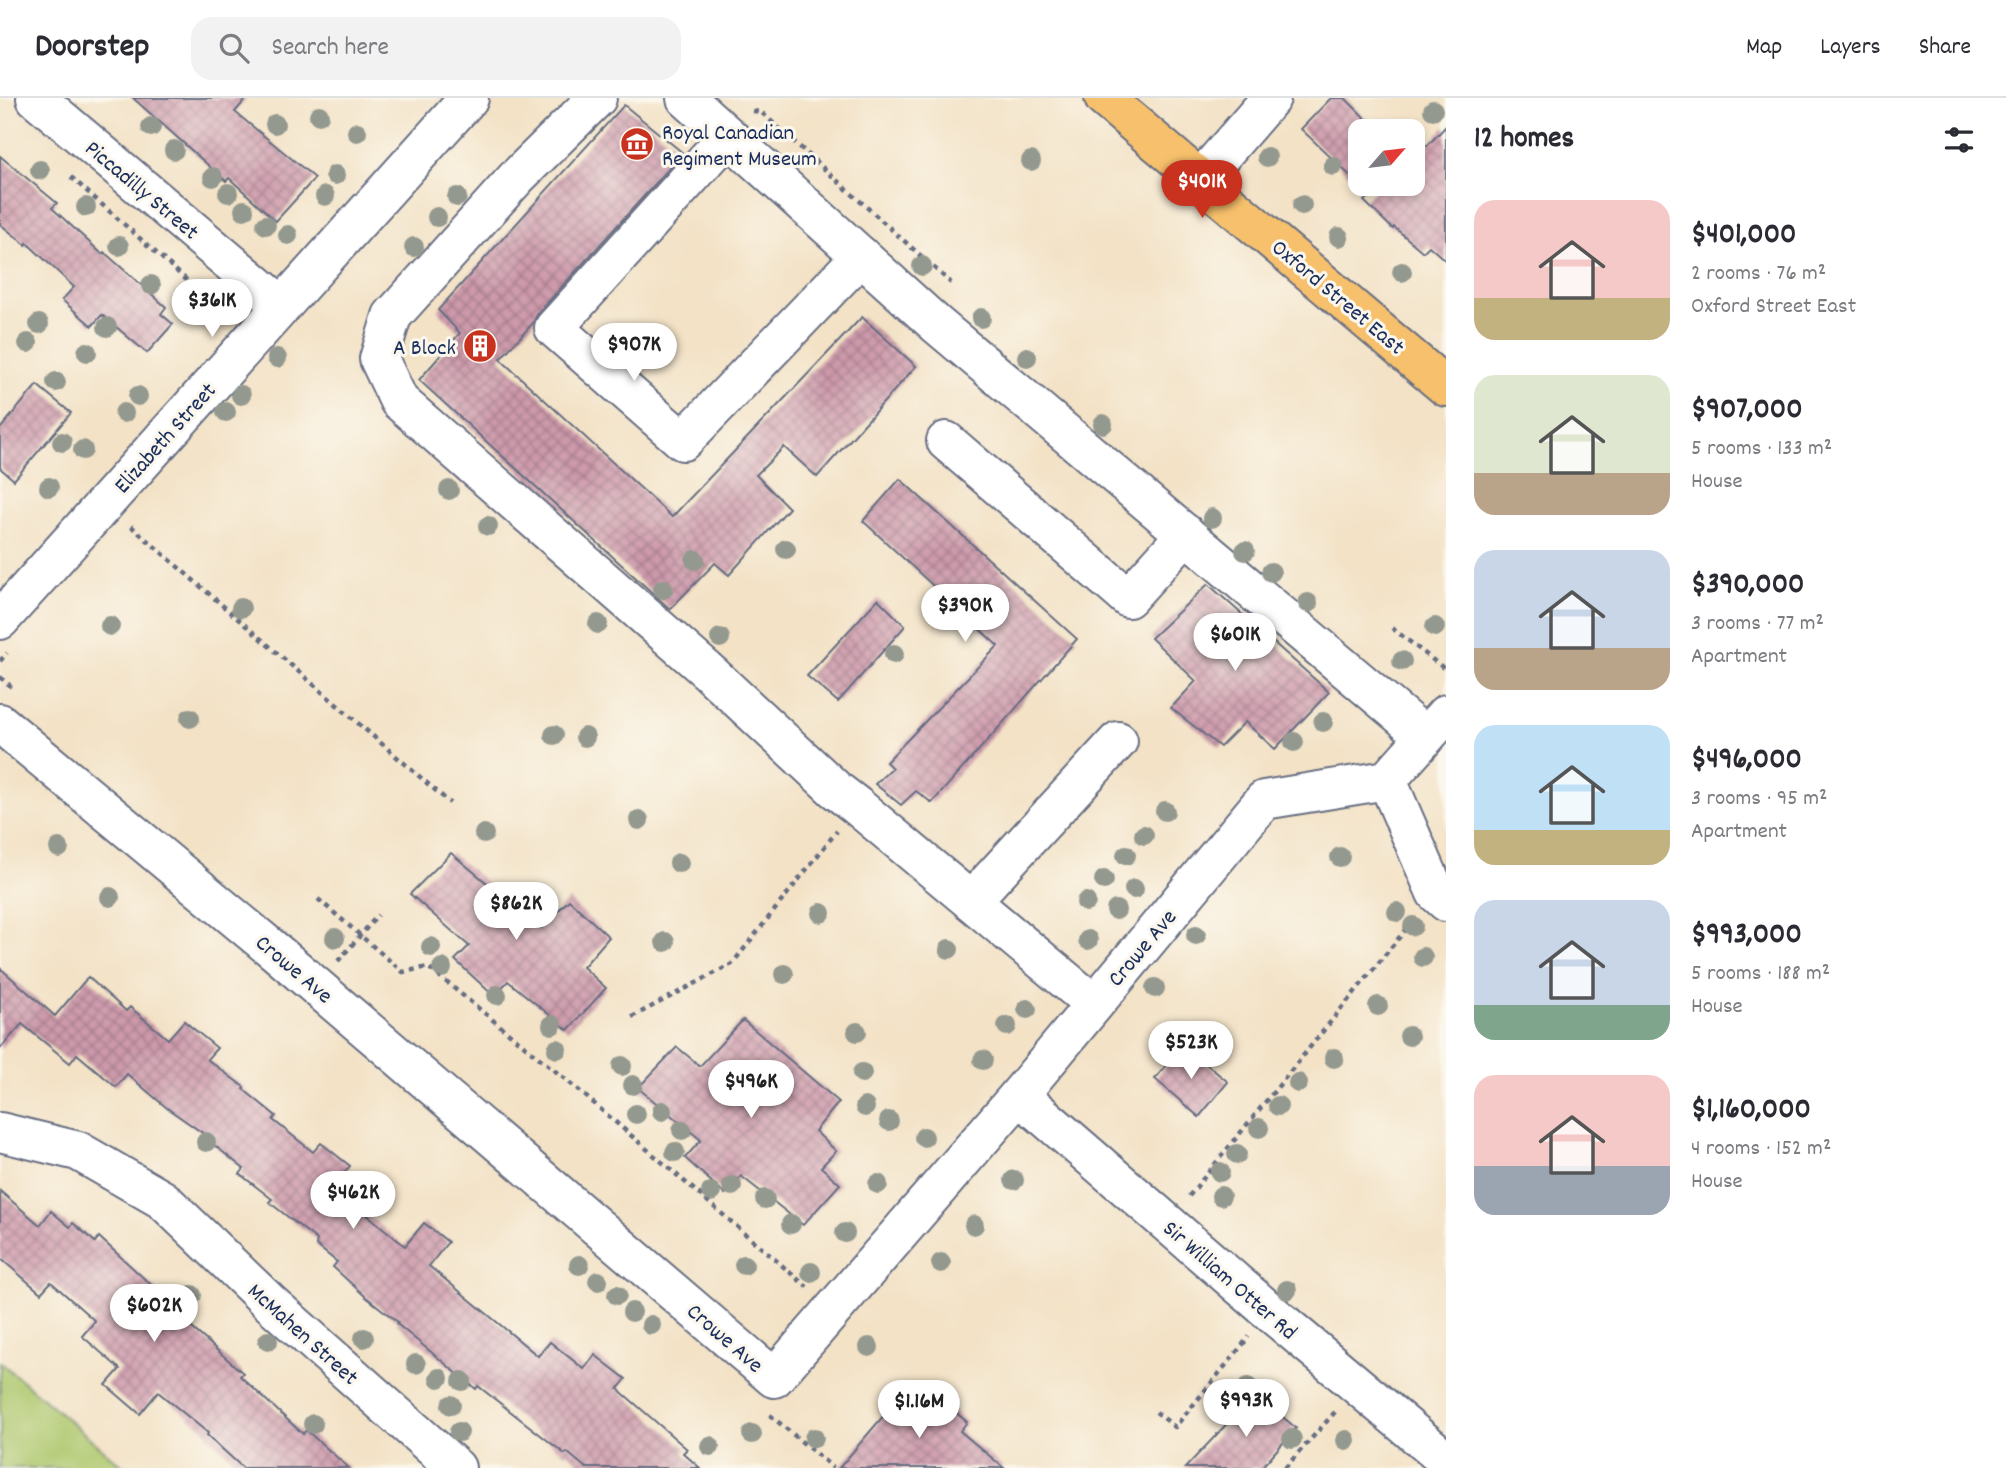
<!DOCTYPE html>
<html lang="en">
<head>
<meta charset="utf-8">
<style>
  :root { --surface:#fff; --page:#f2f2f3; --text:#2b2b33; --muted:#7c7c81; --line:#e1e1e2; --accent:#c8321e }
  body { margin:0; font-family:Dekko,sans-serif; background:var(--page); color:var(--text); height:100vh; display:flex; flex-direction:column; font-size:26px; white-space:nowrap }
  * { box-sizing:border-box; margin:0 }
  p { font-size:23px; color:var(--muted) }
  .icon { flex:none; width:38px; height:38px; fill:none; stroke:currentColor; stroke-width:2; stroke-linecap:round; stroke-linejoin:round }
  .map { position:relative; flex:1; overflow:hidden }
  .side { display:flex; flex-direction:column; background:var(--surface); width:560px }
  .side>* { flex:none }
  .needle { width:46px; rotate:62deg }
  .buttons { position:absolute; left:1348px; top:21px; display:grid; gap:14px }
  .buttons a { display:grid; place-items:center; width:77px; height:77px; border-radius:14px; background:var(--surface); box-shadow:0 4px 10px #0003; font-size:35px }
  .price { position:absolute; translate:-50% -60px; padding:0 16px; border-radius:24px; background:#fff; color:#222; font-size:23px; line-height:46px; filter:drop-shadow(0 2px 4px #0008) }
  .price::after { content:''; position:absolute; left:50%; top:42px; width:21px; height:16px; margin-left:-10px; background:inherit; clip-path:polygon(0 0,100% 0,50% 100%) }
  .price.current { background:var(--accent); color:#fff }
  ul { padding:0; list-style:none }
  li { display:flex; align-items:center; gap:21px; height:175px; padding:0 28px }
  li span { display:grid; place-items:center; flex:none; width:196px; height:140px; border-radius:21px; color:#555 }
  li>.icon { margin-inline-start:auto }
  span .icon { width:84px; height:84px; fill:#fffc; stroke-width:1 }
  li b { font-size:30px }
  h2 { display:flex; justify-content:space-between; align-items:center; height:84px; padding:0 28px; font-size:30px }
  header { display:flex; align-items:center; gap:42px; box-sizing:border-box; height:98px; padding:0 35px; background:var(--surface); border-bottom:2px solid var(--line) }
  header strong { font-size:33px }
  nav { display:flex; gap:38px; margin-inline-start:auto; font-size:24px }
  .search { width:490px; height:63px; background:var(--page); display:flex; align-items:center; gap:18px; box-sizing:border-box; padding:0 24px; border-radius:21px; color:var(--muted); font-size:26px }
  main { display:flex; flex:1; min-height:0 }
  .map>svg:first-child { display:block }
  .green { fill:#aec76d; stroke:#647b66; stroke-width:2 }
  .building { fill:url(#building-cross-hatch) }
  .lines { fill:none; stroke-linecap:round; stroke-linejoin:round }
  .minor-casing { stroke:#676e82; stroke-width:42 }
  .major-casing { stroke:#676e82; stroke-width:42 }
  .path { stroke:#676e82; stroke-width:4.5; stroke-dasharray:5 5; stroke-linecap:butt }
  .minor { stroke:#fff; stroke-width:38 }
  .major { stroke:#f7c06c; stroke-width:38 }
  .tree { fill:#94998f }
  .labels { text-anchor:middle; stroke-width:6; stroke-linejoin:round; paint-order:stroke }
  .poi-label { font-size:23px; fill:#1b2f5e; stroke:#fbf7ec; text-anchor:start }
  .street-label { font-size:23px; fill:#1b2f5e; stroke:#fbf7ec }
</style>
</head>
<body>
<header>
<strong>Doorstep</strong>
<div class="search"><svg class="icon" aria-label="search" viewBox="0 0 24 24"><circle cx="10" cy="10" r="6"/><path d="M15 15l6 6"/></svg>Search here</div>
<nav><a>Map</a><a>Layers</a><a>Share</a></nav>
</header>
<main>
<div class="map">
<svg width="1446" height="1370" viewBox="0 0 1446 1370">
  <defs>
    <pattern id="building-cross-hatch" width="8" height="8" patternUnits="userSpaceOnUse" patternTransform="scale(1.75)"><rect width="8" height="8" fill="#ce9aab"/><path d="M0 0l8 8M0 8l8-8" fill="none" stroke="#a67e8e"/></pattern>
  </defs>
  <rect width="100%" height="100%" fill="#fbf7ec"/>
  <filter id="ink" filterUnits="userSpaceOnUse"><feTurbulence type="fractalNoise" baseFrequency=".0143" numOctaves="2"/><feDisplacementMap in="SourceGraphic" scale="14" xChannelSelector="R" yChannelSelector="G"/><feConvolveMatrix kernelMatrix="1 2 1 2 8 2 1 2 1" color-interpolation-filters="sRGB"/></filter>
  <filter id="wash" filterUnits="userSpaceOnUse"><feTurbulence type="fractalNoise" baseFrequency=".00686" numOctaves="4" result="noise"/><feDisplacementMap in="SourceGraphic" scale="28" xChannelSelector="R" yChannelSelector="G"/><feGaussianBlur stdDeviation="1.57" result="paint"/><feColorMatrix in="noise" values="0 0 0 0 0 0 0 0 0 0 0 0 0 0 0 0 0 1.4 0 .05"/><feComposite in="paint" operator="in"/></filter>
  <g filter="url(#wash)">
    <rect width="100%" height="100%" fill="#f3e2c6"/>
    <polygon class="green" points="0,1264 125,1370 0,1370"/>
    <g id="blocks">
      <g class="building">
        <polygon points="133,0 247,0 235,14 315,80 276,123 229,80 226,83"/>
        <polygon points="1331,0 1345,0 1378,33 1360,33 1360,87 1301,31"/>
        <polygon points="624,7 683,55 538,215 533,225 500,261 672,419 862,219 916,268 817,379 784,349 756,377 789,410 729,477 715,465 670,511 419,282 460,235 438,212"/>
        <polygon points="1446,28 1446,163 1429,148 1423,154 1394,129 1393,131 1364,103 1381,86 1412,86 1412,33 1427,48"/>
        <polygon points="0,58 57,105 52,110 102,156 104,154 166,209 161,216 173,226 147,255 102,217 92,228 62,202 74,189 27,145 26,147 0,126"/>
        <polygon points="37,287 71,315 14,382 0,370 0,331"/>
        <polygon points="900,381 1077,541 932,705 916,693 901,707 875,686 892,670 886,664 998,548 863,423"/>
        <polygon points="1208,486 1329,594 1275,651 1245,624 1220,649 1171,610 1196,583 1151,540"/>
        <polygon points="878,501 905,528 838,604 807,578"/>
        <polygon points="451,755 541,830 569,802 609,839 583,869 606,890 568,932 508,883 494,898 455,862 469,848 410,796"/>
        <polygon points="0,870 55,918 88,879 126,913 130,909 168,941 184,923 217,950 207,961 244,989 243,991 276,1018 273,1022 313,1054 321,1045 350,1068 342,1078 373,1105 365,1115 405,1148 424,1125 448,1144 429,1168 538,1258 550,1244 584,1271 595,1257 626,1281 618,1291 687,1351 683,1355 700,1370 586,1370 567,1354 565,1356 478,1288 476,1291 397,1226 398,1224 366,1199 333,1169 337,1164 316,1147 317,1142 269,1104 272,1101 240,1076 244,1071 209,1043 211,1041 167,1010 127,976 116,989 77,956 70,965 22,926 0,951"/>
        <polygon points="743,922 839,1004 815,1033 836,1053 821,1069 840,1086 803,1127 741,1078 725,1096 685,1060 701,1042 638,990 677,949 700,968"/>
        <polygon points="1183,947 1228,984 1199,1019 1155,981"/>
        <polygon points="0,1093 40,1127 51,1113 70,1129 73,1125 95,1144 99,1139 160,1195 157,1199 243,1275 240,1278 303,1336 306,1332 349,1370 243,1370 207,1337 208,1335 158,1294 140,1316 106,1287 120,1271 82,1238 95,1223 51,1184 41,1195 0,1160"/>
        <polygon points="908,1289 932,1310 940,1301 967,1324 960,1333 1004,1370 839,1370"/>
        <polygon points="1255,1296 1296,1330 1261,1370 1185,1370"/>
      </g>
    </g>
  </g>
  <g filter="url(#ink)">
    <use href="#blocks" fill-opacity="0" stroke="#676e82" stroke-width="2"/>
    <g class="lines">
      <g class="minor-casing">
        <g id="minor">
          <polyline points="36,0 282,208"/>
          <polyline points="597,0 517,79 392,218 379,261 399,303 710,575 836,692 857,708 1094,906"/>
          <polyline points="686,0 936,226 1425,638"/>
          <polyline points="728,38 554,230 683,343 861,158"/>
          <polyline points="1200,82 1271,0"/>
          <polyline points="946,343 1128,500 1186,436"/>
          <polyline points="0,522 469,0"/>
          <polyline points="0,625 277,855 774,1280 1019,997 1264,702 1387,682 1446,616"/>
          <polyline points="1387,682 1436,795 1446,804"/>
          <polyline points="971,803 1118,643"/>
          <polyline points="1019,997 1270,1214 1446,1362"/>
          <polyline points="0,1034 78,1053 163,1102 269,1204 456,1370"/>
        </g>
      </g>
      <g class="major-casing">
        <polyline id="major" points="1104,0 1446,289"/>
      </g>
      <g class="path">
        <polyline points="753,13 761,14 951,185"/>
        <polyline points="71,79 227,218"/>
        <polyline points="131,428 450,705"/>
        <polyline points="1392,530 1446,572"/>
        <polyline points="0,563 7,555"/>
        <polyline points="0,579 15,592"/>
        <polyline points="318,801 403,874 428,869 576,990 807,1189"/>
        <polyline points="338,863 378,817"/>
        <polyline points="632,919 732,866 837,733"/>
        <polyline points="1189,1098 1415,820"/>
        <polyline points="1156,1314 1175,1329 1249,1239"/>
        <polyline points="770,1317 833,1370"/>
        <polyline points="1285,1370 1336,1313"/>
      </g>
      <use href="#minor" class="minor"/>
      <use href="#major" class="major"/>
    </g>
    <g class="tree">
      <circle cx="1433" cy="12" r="10"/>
      <circle cx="319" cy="17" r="10"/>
      <circle cx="275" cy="26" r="10"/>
      <circle cx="151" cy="29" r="10"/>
      <circle cx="357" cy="34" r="10"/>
      <circle cx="174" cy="52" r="10"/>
      <circle cx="1267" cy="59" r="10"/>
      <circle cx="1031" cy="63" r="10"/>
      <circle cx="1333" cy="68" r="10"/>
      <circle cx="40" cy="72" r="10"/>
      <circle cx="335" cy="77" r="10"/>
      <circle cx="213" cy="79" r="10"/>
      <circle cx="228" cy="95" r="10"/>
      <circle cx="325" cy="98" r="10"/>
      <circle cx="457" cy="99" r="10"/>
      <circle cx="1302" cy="107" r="10"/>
      <circle cx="86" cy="109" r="10"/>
      <circle cx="244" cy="112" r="10"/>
      <circle cx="437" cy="119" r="10"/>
      <circle cx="266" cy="127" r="10"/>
      <circle cx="288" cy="137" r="10"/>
      <circle cx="1339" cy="139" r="10"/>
      <circle cx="119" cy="148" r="10"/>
      <circle cx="414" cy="149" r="10"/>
      <circle cx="922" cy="168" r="10"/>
      <circle cx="1402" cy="174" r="10"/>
      <circle cx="151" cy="187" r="10"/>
      <circle cx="198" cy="217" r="10"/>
      <circle cx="981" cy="220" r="10"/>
      <circle cx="39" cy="226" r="10"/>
      <circle cx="107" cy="229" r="10"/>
      <circle cx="28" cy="245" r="10"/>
      <circle cx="87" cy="254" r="10"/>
      <circle cx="1027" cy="259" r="10"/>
      <circle cx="277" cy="260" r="10"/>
      <circle cx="56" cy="284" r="10"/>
      <circle cx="241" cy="297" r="10"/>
      <circle cx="138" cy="298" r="10"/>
      <circle cx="226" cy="314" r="10"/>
      <circle cx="124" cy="315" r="10"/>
      <circle cx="1103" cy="326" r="10"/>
      <circle cx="62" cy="344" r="10"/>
      <circle cx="83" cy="352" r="10"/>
      <circle cx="49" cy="389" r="10"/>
      <circle cx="449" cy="392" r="10"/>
      <circle cx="1212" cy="420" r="10"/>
      <circle cx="488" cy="428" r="10"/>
      <circle cx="786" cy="451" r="10"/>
      <circle cx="1245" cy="453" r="10"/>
      <circle cx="695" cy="462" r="10"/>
      <circle cx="1271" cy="474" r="10"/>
      <circle cx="663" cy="491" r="10"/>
      <circle cx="1308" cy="505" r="10"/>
      <circle cx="241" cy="510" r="10"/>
      <circle cx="598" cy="526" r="10"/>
      <circle cx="110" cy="528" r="10"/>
      <circle cx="1435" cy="529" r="10"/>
      <circle cx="720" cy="540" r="10"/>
      <circle cx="894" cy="556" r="10"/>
      <circle cx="1402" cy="563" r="10"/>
      <circle cx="190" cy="620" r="10"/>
      <circle cx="1323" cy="624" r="10"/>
      <circle cx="554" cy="637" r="10"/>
      <circle cx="585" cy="639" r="10"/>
      <circle cx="1294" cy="644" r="10"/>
      <circle cx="1165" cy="713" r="10"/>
      <circle cx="639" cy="722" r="10"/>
      <circle cx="484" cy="736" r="10"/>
      <circle cx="1144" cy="737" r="10"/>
      <circle cx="59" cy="750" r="10"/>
      <circle cx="1126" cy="757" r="10"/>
      <circle cx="1340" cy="759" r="10"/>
      <circle cx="679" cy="765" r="10"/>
      <circle cx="1104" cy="782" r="10"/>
      <circle cx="1134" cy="791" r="10"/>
      <circle cx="110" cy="799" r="10"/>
      <circle cx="1086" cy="804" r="10"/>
      <circle cx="1116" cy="812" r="10"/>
      <circle cx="1397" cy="814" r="10"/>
      <circle cx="821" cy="815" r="10"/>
      <circle cx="1413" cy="828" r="10"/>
      <circle cx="1196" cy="837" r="10"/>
      <circle cx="335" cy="840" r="10"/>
      <circle cx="1088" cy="842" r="10"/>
      <circle cx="665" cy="844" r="10"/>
      <circle cx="431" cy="849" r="10"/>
      <circle cx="949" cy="851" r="10"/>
      <circle cx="1423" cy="859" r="10"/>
      <circle cx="442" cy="870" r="10"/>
      <circle cx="784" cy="876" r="10"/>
      <circle cx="1155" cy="890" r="10"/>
      <circle cx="497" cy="897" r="10"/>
      <circle cx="1378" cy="908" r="10"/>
      <circle cx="1027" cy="911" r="10"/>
      <circle cx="552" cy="927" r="10"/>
      <circle cx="1007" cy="928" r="10"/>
      <circle cx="857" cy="934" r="10"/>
      <circle cx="1409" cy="938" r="10"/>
      <circle cx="557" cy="951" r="10"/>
      <circle cx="1334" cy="960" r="10"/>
      <circle cx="983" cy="962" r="10"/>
      <circle cx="622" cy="968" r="10"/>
      <circle cx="862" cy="975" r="10"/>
      <circle cx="1298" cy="985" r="10"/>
      <circle cx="633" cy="987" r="10"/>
      <circle cx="1278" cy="1008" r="10"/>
      <circle cx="865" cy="1009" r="10"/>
      <circle cx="662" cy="1013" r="10"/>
      <circle cx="636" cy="1016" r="10"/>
      <circle cx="889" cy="1023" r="10"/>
      <circle cx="1259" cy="1030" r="10"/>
      <circle cx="682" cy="1032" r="10"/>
      <circle cx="924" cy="1039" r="10"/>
      <circle cx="206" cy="1044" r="10"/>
      <circle cx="675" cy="1054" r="10"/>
      <circle cx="1237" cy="1056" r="10"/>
      <circle cx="1220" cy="1074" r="10"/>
      <circle cx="1014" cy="1082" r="10"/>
      <circle cx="878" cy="1086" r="10"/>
      <circle cx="732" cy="1088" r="10"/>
      <circle cx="711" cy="1094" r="10"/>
      <circle cx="1221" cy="1098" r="10"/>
      <circle cx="765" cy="1101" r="10"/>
      <circle cx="791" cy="1126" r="10"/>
      <circle cx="974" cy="1127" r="10"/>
      <circle cx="845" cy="1135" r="10"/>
      <circle cx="941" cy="1165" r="10"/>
      <circle cx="579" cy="1167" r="10"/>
      <circle cx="744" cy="1167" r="10"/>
      <circle cx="811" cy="1174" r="10"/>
      <circle cx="598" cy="1183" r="10"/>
      <circle cx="1287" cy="1192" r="10"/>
      <circle cx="192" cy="1197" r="10"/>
      <circle cx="617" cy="1197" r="10"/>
      <circle cx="172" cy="1211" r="10"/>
      <circle cx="632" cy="1214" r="10"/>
      <circle cx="651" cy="1227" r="10"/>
      <circle cx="364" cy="1240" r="10"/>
      <circle cx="268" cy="1243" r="10"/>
      <circle cx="869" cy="1249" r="10"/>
      <circle cx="416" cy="1266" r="10"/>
      <circle cx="439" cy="1280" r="10"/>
      <circle cx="462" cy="1283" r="10"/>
      <circle cx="1248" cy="1289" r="10"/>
      <circle cx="451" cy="1307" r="10"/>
      <circle cx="313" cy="1326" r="10"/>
      <circle cx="459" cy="1334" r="10"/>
      <circle cx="752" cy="1336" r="10"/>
      <circle cx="814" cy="1340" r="10"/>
      <circle cx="1292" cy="1341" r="10"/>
      <circle cx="1346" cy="1342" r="10"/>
      <circle cx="710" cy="1348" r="10"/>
    </g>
  </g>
  <defs>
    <g id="museum-disc" transform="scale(1.75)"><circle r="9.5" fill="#c8321e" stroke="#fbf7ec"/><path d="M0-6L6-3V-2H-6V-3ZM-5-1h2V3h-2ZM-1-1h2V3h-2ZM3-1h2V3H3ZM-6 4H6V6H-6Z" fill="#fff"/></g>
    <g id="building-disc" transform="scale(1.75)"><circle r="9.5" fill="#c8321e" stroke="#fbf7ec"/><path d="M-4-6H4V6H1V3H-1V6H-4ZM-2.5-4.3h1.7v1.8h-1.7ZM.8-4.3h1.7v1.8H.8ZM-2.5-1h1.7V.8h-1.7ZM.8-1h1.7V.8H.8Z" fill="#fff"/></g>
  </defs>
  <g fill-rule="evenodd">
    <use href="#museum-disc" x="637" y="46"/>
    <use href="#building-disc" x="480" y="248"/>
  </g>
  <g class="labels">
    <g class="poi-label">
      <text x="662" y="41">Royal Canadian<tspan x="662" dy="26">Regiment Museum</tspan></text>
      <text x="456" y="256" text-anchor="end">A Block</text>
    </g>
    <g class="street-label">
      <text transform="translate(143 91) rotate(40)" y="8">Piccadilly Street</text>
      <text transform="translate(1339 198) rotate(40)" y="8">Oxford Street East</text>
      <text transform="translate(164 339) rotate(-48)" y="8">Elizabeth Street</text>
      <text transform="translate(1141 849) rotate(-50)" y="8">Crowe Ave</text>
      <text transform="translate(295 870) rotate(40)" y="8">Crowe Ave</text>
      <text transform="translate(1231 1181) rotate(41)" y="8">Sir William Otter Rd</text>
      <text transform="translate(304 1235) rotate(42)" y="8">McMahen Street</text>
      <text transform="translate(726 1239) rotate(41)" y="8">Crowe Ave</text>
    </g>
  </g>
</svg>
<div class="buttons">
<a><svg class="needle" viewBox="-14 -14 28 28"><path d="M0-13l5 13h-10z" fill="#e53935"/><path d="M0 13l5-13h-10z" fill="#7c7c81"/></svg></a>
</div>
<b class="price current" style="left:1202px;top:122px">$401K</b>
<b class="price" style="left:212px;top:241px">$361K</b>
<b class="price" style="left:634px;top:285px">$907K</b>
<b class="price" style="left:965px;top:546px">$390K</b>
<b class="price" style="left:1235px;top:575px">$601K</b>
<b class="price" style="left:516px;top:844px">$862K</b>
<b class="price" style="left:1191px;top:983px">$523K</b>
<b class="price" style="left:751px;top:1022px">$496K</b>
<b class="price" style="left:353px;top:1133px">$462K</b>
<b class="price" style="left:154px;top:1246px">$602K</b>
<b class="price" style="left:1246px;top:1341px">$993K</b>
<b class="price" style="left:919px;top:1342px">$1.16M</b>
</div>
<section class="side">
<h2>12 homes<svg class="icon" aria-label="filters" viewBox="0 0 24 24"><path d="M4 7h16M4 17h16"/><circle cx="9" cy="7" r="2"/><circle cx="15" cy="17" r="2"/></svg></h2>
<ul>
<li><span style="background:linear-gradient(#f6c9c9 70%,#c2b280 0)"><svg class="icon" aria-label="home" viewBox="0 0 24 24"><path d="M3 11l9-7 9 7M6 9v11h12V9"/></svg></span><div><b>$401,000</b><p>2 rooms · 76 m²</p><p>Oxford Street East</p></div></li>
<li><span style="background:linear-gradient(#dfe7d0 70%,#b9a48a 0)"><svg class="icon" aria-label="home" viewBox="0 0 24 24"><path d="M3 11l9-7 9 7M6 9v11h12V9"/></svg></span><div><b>$907,000</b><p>5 rooms · 133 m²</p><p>House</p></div></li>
<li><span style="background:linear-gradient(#c9d6e8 70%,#b9a48a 0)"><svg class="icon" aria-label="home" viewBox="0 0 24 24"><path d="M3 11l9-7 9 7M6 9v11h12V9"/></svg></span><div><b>$390,000</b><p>3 rooms · 77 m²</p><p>Apartment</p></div></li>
<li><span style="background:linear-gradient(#bfe0f5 75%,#c2b280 0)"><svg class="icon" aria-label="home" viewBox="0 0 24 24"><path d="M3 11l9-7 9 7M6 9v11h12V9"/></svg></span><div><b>$496,000</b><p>3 rooms · 95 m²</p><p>Apartment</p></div></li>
<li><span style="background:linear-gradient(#c9d6e8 75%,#7fa58c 0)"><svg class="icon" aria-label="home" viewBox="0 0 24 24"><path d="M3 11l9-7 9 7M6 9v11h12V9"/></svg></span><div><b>$993,000</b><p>5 rooms · 188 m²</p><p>House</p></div></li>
<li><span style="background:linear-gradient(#f6c9c9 65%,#9aa5b1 0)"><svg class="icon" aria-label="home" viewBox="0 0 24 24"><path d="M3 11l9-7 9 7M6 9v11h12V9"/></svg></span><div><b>$1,160,000</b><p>4 rooms · 152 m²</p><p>House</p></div></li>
</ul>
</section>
</main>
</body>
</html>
